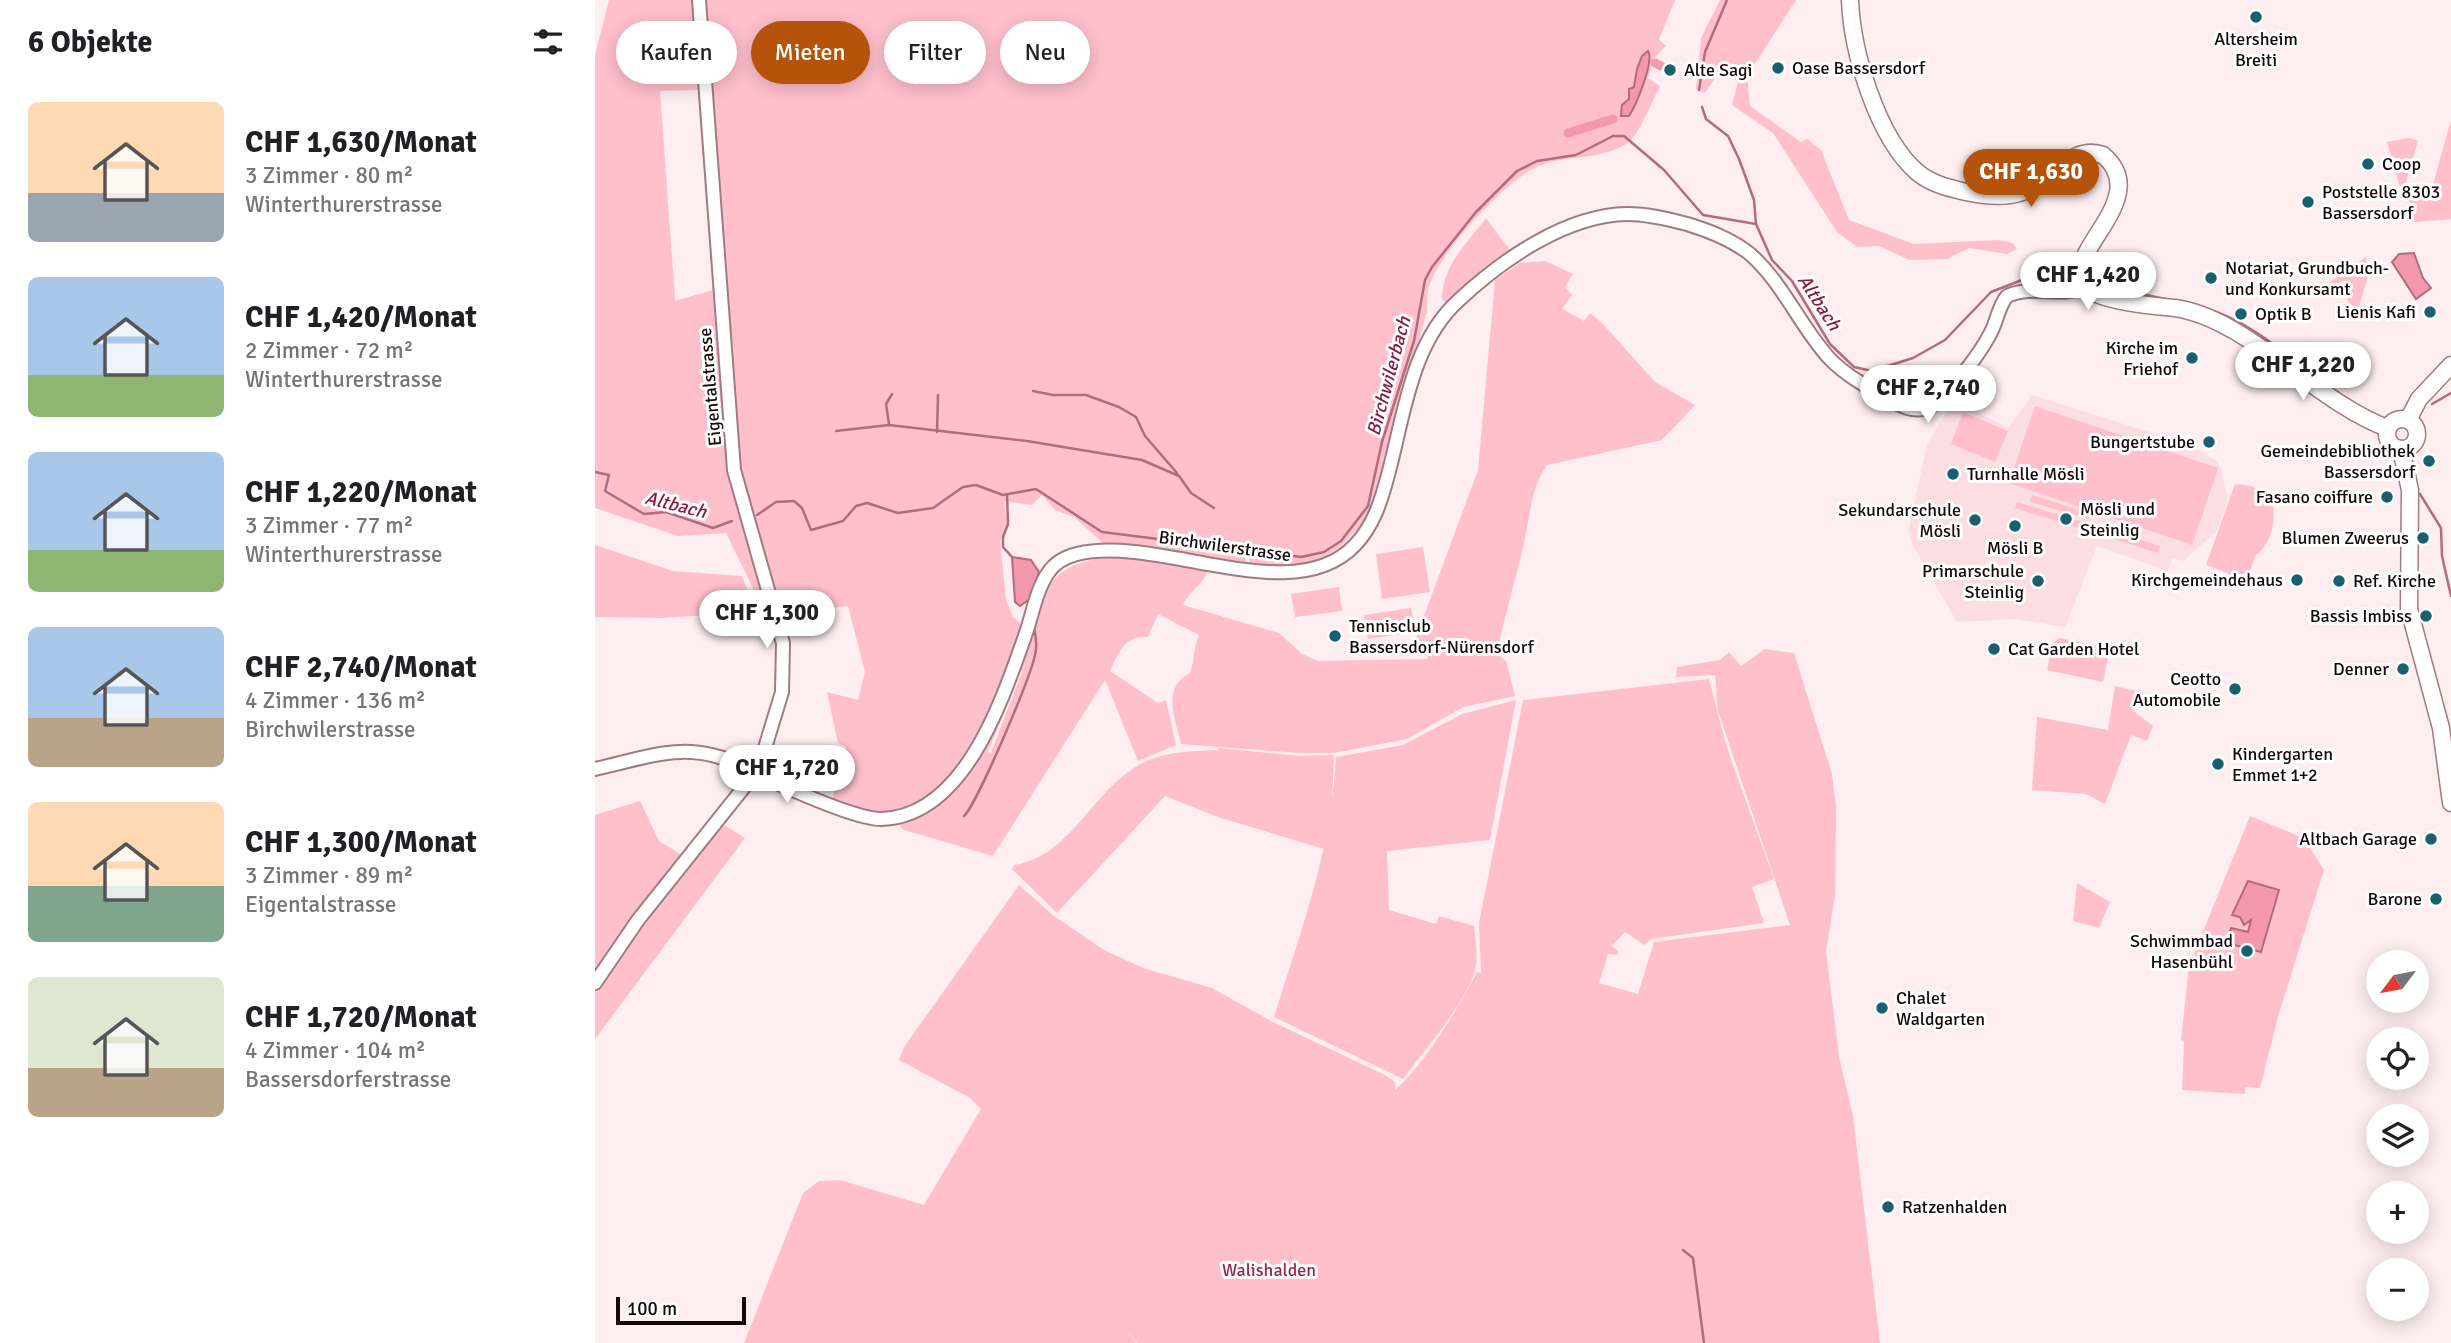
<!DOCTYPE html>
<html lang="de">
<head>
<meta charset="utf-8">
<style>
  :root { --surface:#fff; --page:#f2f2f2; --text:#202124; --muted:#757577; --accent:#b45309 }
  body { margin:0; font-family:Signika,sans-serif; background:var(--page); color:var(--text); height:100vh; display:flex; flex-direction:column; font-size:26px; white-space:nowrap }
  * { box-sizing:border-box; margin:0 }
  p { font-size:23px; color:var(--muted) }
  .icon { flex:none; width:38px; height:38px; fill:none; stroke:currentColor; stroke-width:2; stroke-linecap:round; stroke-linejoin:round }
  .map { position:relative; flex:1; overflow:hidden }
  .panel { display:flex; flex-direction:column; background:var(--surface); width:595px }
  .panel>* { flex:none }
  .top-card { position:absolute; left:21px; top:21px; width:665px; height:63px; display:flex; gap:14px }
  .needle { width:46px; rotate:238deg }
  .controls { position:absolute; left:1771px; top:950px; display:grid; gap:14px }
  .controls a { display:grid; place-items:center; width:63px; height:63px; border-radius:50%; background:var(--surface); box-shadow:0 4px 18px #0003; font-size:35px }
  .scale { position:absolute; left:21px; bottom:18px; width:130px; box-sizing:border-box; padding-left:7px; border:4px solid #15080b; border-top:0; font-size:19px; line-height:24px; white-space:nowrap; color:#15080b; -webkit-text-stroke:5px #fff; paint-order:stroke }
  .price { position:absolute; translate:-50% -60px; padding:0 16px; border-radius:24px; background:#fff; color:#222; font-size:23px; line-height:46px; filter:drop-shadow(0 2px 4px #0008) }
  .price::after { content:''; position:absolute; left:50%; top:42px; width:21px; height:16px; margin-left:-10px; background:inherit; clip-path:polygon(0 0,100% 0,50% 100%) }
  .price.current { background:var(--accent); color:#fff }
  ul { padding:0; list-style:none }
  li { display:flex; align-items:center; gap:21px; height:175px; padding:0 28px }
  li span { display:grid; place-items:center; flex:none; width:196px; height:140px; border-radius:10px; color:#555 }
  li>.icon { margin-inline-start:auto }
  span .icon { width:84px; height:84px; fill:#fffc; stroke-width:1 }
  li b { font-size:30px }
  h2 { display:flex; justify-content:space-between; align-items:center; height:84px; padding:0 28px; font-size:30px }
  .chip { padding:0 24px; border-radius:32px; background:var(--surface); box-shadow:0 4px 18px #0003; font-size:24px; line-height:63px }
  .chip.current { background:var(--accent); color:#fff }
  main { display:flex; flex:1; min-height:0 }
  .map>svg:first-child { display:block }
  .built { fill:#fbdde2 }
  .green { fill:#ffc0cc; fill-rule:evenodd }
  .water { fill:#f498ad; stroke:#b16d7c; stroke-width:2 }
  .lines { fill:none; stroke-linecap:round; stroke-linejoin:round }
  .stream { stroke:#b16d7c; stroke-width:2.5 }
  .canal { stroke:#f498ad; stroke-width:9 }
  .minor-casing { stroke:#a07b82; stroke-width:16 }
  .major-casing { stroke:#a07b82; stroke-width:19 }
  .minor { stroke:#fff; stroke-width:12 }
  .major { stroke:#fff; stroke-width:16 }
  .poi-dot { fill:#186070; stroke:#fff; stroke-width:2.5 }
  .labels { text-anchor:middle; stroke-width:6; stroke-linejoin:round; paint-order:stroke }
  .poi-label { font-size:18px; fill:#15080b; stroke:#fff; text-anchor:end }
  .street-label { font-size:18px; fill:#15080b; stroke:#fff }
  .park-label { font-size:18px; fill:#93294b; stroke:#fff }
  .water-label { font-size:19px; font-style:italic; fill:#871d41; stroke:#fff }
</style>
</head>
<body>
<main>
<section class="panel">
<h2>6 Objekte<svg class="icon" aria-label="filters" viewBox="0 0 24 24"><path d="M4 7h16M4 17h16"/><circle cx="9" cy="7" r="2"/><circle cx="15" cy="17" r="2"/></svg></h2>
<ul>
<li><span style="background:linear-gradient(#ffd9b3 65%,#9aa5b1 0)"><svg class="icon" aria-label="home" viewBox="0 0 24 24"><path d="M3 11l9-7 9 7M6 9v11h12V9"/></svg></span><div><b>CHF 1,630/Monat</b><p>3 Zimmer · 80 m²</p><p>Winterthurerstrasse</p></div></li>
<li><span style="background:linear-gradient(#a9c7e8 70%,#8fb573 0)"><svg class="icon" aria-label="home" viewBox="0 0 24 24"><path d="M3 11l9-7 9 7M6 9v11h12V9"/></svg></span><div><b>CHF 1,420/Monat</b><p>2 Zimmer · 72 m²</p><p>Winterthurerstrasse</p></div></li>
<li><span style="background:linear-gradient(#a9c7e8 70%,#8fb573 0)"><svg class="icon" aria-label="home" viewBox="0 0 24 24"><path d="M3 11l9-7 9 7M6 9v11h12V9"/></svg></span><div><b>CHF 1,220/Monat</b><p>3 Zimmer · 77 m²</p><p>Winterthurerstrasse</p></div></li>
<li><span style="background:linear-gradient(#a9c7e8 65%,#b9a48a 0)"><svg class="icon" aria-label="home" viewBox="0 0 24 24"><path d="M3 11l9-7 9 7M6 9v11h12V9"/></svg></span><div><b>CHF 2,740/Monat</b><p>4 Zimmer · 136 m²</p><p>Birchwilerstrasse</p></div></li>
<li><span style="background:linear-gradient(#ffd9b3 60%,#7fa58c 0)"><svg class="icon" aria-label="home" viewBox="0 0 24 24"><path d="M3 11l9-7 9 7M6 9v11h12V9"/></svg></span><div><b>CHF 1,300/Monat</b><p>3 Zimmer · 89 m²</p><p>Eigentalstrasse</p></div></li>
<li><span style="background:linear-gradient(#dfe7d0 65%,#b9a48a 0)"><svg class="icon" aria-label="home" viewBox="0 0 24 24"><path d="M3 11l9-7 9 7M6 9v11h12V9"/></svg></span><div><b>CHF 1,720/Monat</b><p>4 Zimmer · 104 m²</p><p>Bassersdorferstrasse</p></div></li>
</ul>
</section>
<div class="map">
<svg width="1856" height="1343" viewBox="0 0 1856 1343">
  <rect width="100%" height="100%" fill="#feeef0"/>
  <polygon class="built" points="1437,395 1595,445 1620,460 1626,468 1632,497 1630,509 1620,533 1588,561 1577,558 1573,571 1502,546 1470,627 1421,619 1362,622 1317,544 1314,528 1332,445 1359,399 1413,428"/>
  <g class="green">
    <path d="M14,0h1066l-16,39 7,7 -11,11 -7,21 12,8c-7,13 -21,48 -31,56 -27,19 -58,12 -88,23 -33,12 -105,90 -113,125 -1,7 -1,14 -1,21l-52,188 -15,27 -20,21 -23,14 -38,9 -30,-6v-15l-4,13 -141,-18 -30,-27 -19,-7 -13,-15 -10,10 -28,-4 3,23 -7,18 6,58 7,17 11,9c-22,64 -62,190 -146,189 -16,0 -31,-9 -46,-15l14,-53 -8,-4 -11,-51 31,8 7,-28 -17,-66 -66,7 -28,-87 -11,4 20,61 -1,16 -36,-74 -48,3 -83,-28v-453zM103,90l15,200 -38,11 -15,-210z"/>
    <polygon points="1125,0 1201,0 1152,76 1155,106 1206,142 1212,139 1226,150 1254,220 1319,244 1404,240 1418,243 1422,249 1412,254 1374,248 1352,259 1315,260 1284,246 1262,247 1242,232 1178,133 1137,105 1143,82 1125,71 1110,93 1101,89 1106,38"/>
    <polygon points="1856,120 1856,219 1820,222 1812,194 1834,199"/>
    <polygon points="1813,138 1823,141 1807,195 1792,142"/>
    <path d="M891,218l27,36 -66,50 -5,-5c0,-33 25,-56 44,-81z"/>
    <polygon points="1771,257 1773,276 1764,307 1757,310 1750,295 1756,290 1748,280 1738,288 1742,294 1739,299 1735,282"/>
    <path d="M950,261l28,13 -8,13 7,8 -10,14 22,12 6,-8 12,10 53,59 40,23 -33,35 -115,25c-17,25 -16,48 -23,77 -8,38 -20,74 -27,112l9,7 9,35 -52,11 -56,32 -73,14h-35l-118,-9c-6,-26 -20,-56 9,-71 5,-14 3,-24 9,-38l-41,-21 -10,23c-23,-3 -30,17 -38,34l48,32 8,-3 10,45 -38,16 -33,-81 -112,176 -92,-27 -2,-8 30,-11 26,-23 48,-79 47,-124c34,-44 110,-22 158,-14 -5,15 -18,20 -25,35l96,28 23,21 16,7 109,-2 1,-7 -17,-1 67,-181 17,-190 25,-17zM428,669l-32,84 -3,-1 31,-78z"/>
    <polygon points="1440,406 1623,468 1597,545 1414,483"/>
    <polygon points="1368,412 1413,431 1400,462 1356,444"/>
    <path d="M1640,484l16,2 18,10c10,17 3,49 -14,60l-6,19 -9,3 -34,-13z"/>
    <polygon points="1437,495 1496,514 1494,519 1435,502"/>
    <polygon points="1422,502 1565,546 1563,553 1420,508"/>
    <polygon points="0,545 78,571 147,576 162,612 66,618 0,617"/>
    <polygon points="828,547 835,592 787,599 781,554"/>
    <polygon points="744,587 747,611 700,617 696,594"/>
    <polygon points="816,608 820,632 773,639 769,615"/>
    <polygon points="1464,638 1515,648 1508,682 1452,670 1458,643"/>
    <path d="M1170,649l29,4 38,121 4,33 -1,88 -9,56 13,106 14,59 27,227h-742l-10,-11 8,11h-392l59,-150 16,-12 21,-1 84,25 57,-96 -11,-11 -71,-38 5,-13 115,-162 35,31 50,34 39,18 69,20 59,33 114,54 10,7v8c30,-26 64,-83 82,-118l4,1 -2,-50 44,-223 186,-21 18,69 47,131 -22,8 12,36 -113,16 -7,6 -19,-13 -13,14 6,5 -1,4 -9,-1 -9,29 39,11 16,-52 136,-17 -72,-214 -3,-36 -39,2 1,-10 43,-7 9,-8 12,14z"/>
    <polygon points="1520,686 1550,693 1536,709 1558,726 1552,741 1536,735 1510,804 1491,794 1437,790 1442,717 1513,730"/>
    <path d="M921,700l-26,140 -103,11 2,59 47,14 3,-8 35,10c1,14 5,30 1,44 -7,30 -52,82 -72,109l-129,-62c28,-89 57,-166 62,-260l67,-12 59,-31z"/>
    <path d="M624,748l80,8 35,-1 -2,49 -8,45 -106,-32 -53,-21 -108,117 -45,-44 2,-4c56,-8 78,-74 125,-100 25,-14 52,-14 80,-15z"/>
    <polygon points="45,801 64,841 95,860 126,823 150,838 0,1039 0,815"/>
    <polygon points="1655,816 1709,838 1729,870 1684,1013 1665,1088 1650,1087 1650,1094 1587,1090 1589,1041 1586,1040 1594,966"/>
    <polygon points="1482,883 1515,902 1504,928 1478,921"/>
  </g>
  <g class="water">
    <path d="M1053,51c7,10 -13,56 -19,65h-8l1,-11 7,-6v-10l5,-2 3,-18 5,-13z"/>
    <polygon points="1819,253 1828,278 1836,288 1821,299 1797,262 1804,254"/>
    <polygon points="417,557 436,560 444,572 435,599 425,606 420,602"/>
    <polygon points="1653,881 1684,890 1666,952 1632,943 1636,928 1653,932 1656,920 1649,925 1645,917 1637,915"/>
  </g>
  <g class="lines">
    <g class="stream">
      <polyline points="1104,90 1110,52 1132,0"/>
      <polyline points="1107,107 1111,119 1133,136 1144,159 1159,200 1161,224 1177,260 1197,281 1235,344 1259,367 1277,371 1318,358 1350,340 1396,292 1427,280 1474,280"/>
      <polyline points="1500,284 1575,300"/>
      <path d="M1609,308c45,12 85,49 122,76"/>
      <polyline points="438,391 458,395 491,395 524,407 541,417 550,436 582,473"/>
      <polyline points="1837,404 1856,393"/>
      <polyline points="294,424 291,404 297,394"/>
      <polyline points="241,431 294,425 432,441 547,460 584,476 596,493 619,508"/>
      <polyline points="342,432 343,395"/>
      <polyline points="0,472 14,475 10,491 49,514 71,512 118,528 137,521"/>
      <polyline points="412,494 413,524 408,537 408,547 417,557"/>
      <polyline points="1825,494 1846,528 1847,556 1856,596"/>
      <polyline points="162,515 181,502 199,501 207,508 216,530 248,521 261,506 272,503 303,513 338,508 368,487 381,485 408,495 441,489 507,532 706,557 729,552 746,541 773,506 787,442 819,341 830,280 837,267 881,212 922,171 942,161 981,155 1018,136 1029,136 1069,170 1108,215 1161,224"/>
      <path d="M369,816c13,-12 71,-147 72,-167 1,-7 -1,-15 -2,-22"/>
      <polyline points="1088,1250 1098,1258 1109,1343"/>
    </g>
    <g class="canal">
      <polyline points="1060,63 1066,66"/>
      <polyline points="973,133 1018,119"/>
    </g>
    <g class="minor-casing">
      <g id="minor">
        <polyline points="104,0 139,470 188,643 187,692 166,761"/>
        <path d="M0,769c58,-13 92,-30 150,-2"/>
        <path d="M171,778c24,11 91,41 115,41 85,-2 123,-124 146,-189 6,-19 10,-41 21,-57 7,-11 17,-16 29,-19 82,-20 216,57 278,-9 19,-20 26,-44 33,-70 16,-59 23,-132 71,-175 43,-40 107,-85 168,-86 21,0 41,5 60,10 23,7 44,15 63,30 33,29 50,72 79,104 16,17 38,29 58,40 12,7 25,15 40,10 20,-8 57,-60 66,-80 5,-12 6,-22 14,-32 27,-12 56,2 77,-9"/>
        <polyline points="0,983 43,920 154,781"/>
      </g>
    </g>
    <g class="major-casing">
      <g id="major">
        <path d="M1255,0c2,52 27,137 67,172 14,12 32,16 49,20 18,4 36,6 53,1 30,-8 51,-50 84,-38 51,43 -41,97 -20,130 10,16 72,21 92,23 71,10 140,93 212,120"/>
        <circle cx="1807" cy="434" r="15"/>
        <polyline points="1813,420 1824,399 1856,365"/>
        <polyline points="1806,449 1815,490 1814,609 1846,728 1856,803"/>
      </g>
    </g>
    <use href="#minor" class="minor"/>
    <use href="#major" class="major"/>
  </g>
  <g class="poi-dot">
    <circle cx="1661" cy="17" r="7"/>
    <circle cx="1183" cy="68" r="7"/>
    <circle cx="1075" cy="70" r="7"/>
    <circle cx="1773" cy="164" r="7"/>
    <circle cx="1713" cy="202" r="7"/>
    <circle cx="1616" cy="278" r="7"/>
    <circle cx="1835" cy="312" r="7"/>
    <circle cx="1646" cy="314" r="7"/>
    <circle cx="1597" cy="358" r="7"/>
    <circle cx="1614" cy="442" r="7"/>
    <circle cx="1834" cy="461" r="7"/>
    <circle cx="1358" cy="474" r="7"/>
    <circle cx="1792" cy="497" r="7"/>
    <circle cx="1471" cy="519" r="7"/>
    <circle cx="1380" cy="520" r="7"/>
    <circle cx="1420" cy="526" r="7"/>
    <circle cx="1828" cy="538" r="7"/>
    <circle cx="1702" cy="580" r="7"/>
    <circle cx="1443" cy="581" r="7"/>
    <circle cx="1744" cy="581" r="7"/>
    <circle cx="1831" cy="616" r="7"/>
    <circle cx="740" cy="636" r="7"/>
    <circle cx="1399" cy="649" r="7"/>
    <circle cx="1808" cy="669" r="7"/>
    <circle cx="1640" cy="689" r="7"/>
    <circle cx="1623" cy="764" r="7"/>
    <circle cx="1836" cy="839" r="7"/>
    <circle cx="1841" cy="899" r="7"/>
    <circle cx="1652" cy="951" r="7"/>
    <circle cx="1287" cy="1008" r="7"/>
    <circle cx="1293" cy="1207" r="7"/>
  </g>
  <g class="labels">
    <g class="poi-label">
      <text x="1661" y="45" text-anchor="middle">Altersheim<tspan x="1661" dy="21">Breiti</tspan></text>
      <text x="1197" y="74" text-anchor="start">Oase Bassersdorf</text>
      <text x="1089" y="76" text-anchor="start">Alte Sagi</text>
      <text x="1787" y="170" text-anchor="start">Coop</text>
      <text x="1727" y="198" text-anchor="start">Poststelle 8303<tspan x="1727" dy="21">Bassersdorf</tspan></text>
      <text x="1630" y="274" text-anchor="start">Notariat, Grundbuch-<tspan x="1630" dy="21">und Konkursamt</tspan></text>
      <text x="1821" y="318">Lienis Kafi</text>
      <text x="1660" y="320" text-anchor="start">Optik B</text>
      <text x="1583" y="354">Kirche im<tspan x="1583" dy="21">Friehof</tspan></text>
      <text x="1600" y="448">Bungertstube</text>
      <text x="1820" y="457">Gemeindebibliothek<tspan x="1820" dy="21">Bassersdorf</tspan></text>
      <text x="1372" y="480" text-anchor="start">Turnhalle Mösli</text>
      <text x="1778" y="503">Fasano coiffure</text>
      <text x="1485" y="515" text-anchor="start">Mösli und<tspan x="1485" dy="21">Steinlig</tspan></text>
      <text x="1366" y="516">Sekundarschule<tspan x="1366" dy="21">Mösli</tspan></text>
      <text x="1814" y="544">Blumen Zweerus</text>
      <text x="1420" y="554" text-anchor="middle">Mösli B</text>
      <text x="1429" y="577">Primarschule<tspan x="1429" dy="21">Steinlig</tspan></text>
      <text x="1688" y="586">Kirchgemeindehaus</text>
      <text x="1758" y="587" text-anchor="start">Ref. Kirche</text>
      <text x="1817" y="622">Bassis Imbiss</text>
      <text x="754" y="632" text-anchor="start">Tennisclub<tspan x="754" dy="21">Bassersdorf-Nürensdorf</tspan></text>
      <text x="1413" y="655" text-anchor="start">Cat Garden Hotel</text>
      <text x="1794" y="675">Denner</text>
      <text x="1626" y="685">Ceotto<tspan x="1626" dy="21">Automobile</tspan></text>
      <text x="1637" y="760" text-anchor="start">Kindergarten<tspan x="1637" dy="21">Emmet 1+2</tspan></text>
      <text x="1822" y="845">Altbach Garage</text>
      <text x="1827" y="905">Barone</text>
      <text x="1638" y="947">Schwimmbad<tspan x="1638" dy="21">Hasenbühl</tspan></text>
      <text x="1301" y="1004" text-anchor="start">Chalet<tspan x="1301" dy="21">Waldgarten</tspan></text>
      <text x="1307" y="1213" text-anchor="start">Ratzenhalden</text>
    </g>
    <g class="street-label">
      <text transform="translate(115 387) rotate(-95)" y="6">Eigentalstrasse</text>
      <text transform="translate(630 546) rotate(8)" y="6">Birchwilerstrasse</text>
    </g>
    <g class="park-label">
      <text x="674" y="1276">Walishalden</text>
    </g>
    <g class="water-label">
      <text transform="translate(1225 302) rotate(57)" y="7">Altbach</text>
      <text transform="translate(793 376) rotate(-75)" y="7">Birchwilerbach</text>
      <text transform="translate(81 504) rotate(14)" y="7">Altbach</text>
    </g>
  </g>
</svg>
<div class="controls">
<a><svg class="needle" viewBox="-14 -14 28 28"><path d="M0-13l5 13h-10z" fill="#e53935"/><path d="M0 13l5-13h-10z" fill="#757577"/></svg></a>
<a><svg class="icon" aria-label="locate" viewBox="0 0 24 24"><circle cx="12" cy="12" r="6"/><path d="M12 2v4M12 18v4M2 12h4M18 12h4"/></svg></a>
<a><svg class="icon" aria-label="layers" viewBox="0 0 24 24"><path d="M12 4l9 5-9 5-9-5zM3 14l9 5 9-5"/></svg></a>
<a>+</a>
<a>−</a>
</div>
<div class="scale">100 m</div>
<b class="price current" style="left:1436px;top:209px">CHF 1,630</b>
<b class="price" style="left:1493px;top:312px">CHF 1,420</b>
<b class="price" style="left:1708px;top:402px">CHF 1,220</b>
<b class="price" style="left:1333px;top:425px">CHF 2,740</b>
<b class="price" style="left:172px;top:650px">CHF 1,300</b>
<b class="price" style="left:192px;top:805px">CHF 1,720</b>
<div class="top-card">
<a class="chip">Kaufen</a>
<a class="chip current">Mieten</a>
<a class="chip">Filter</a>
<a class="chip">Neu</a>
</div>
</div>
</main>
</body>
</html>
